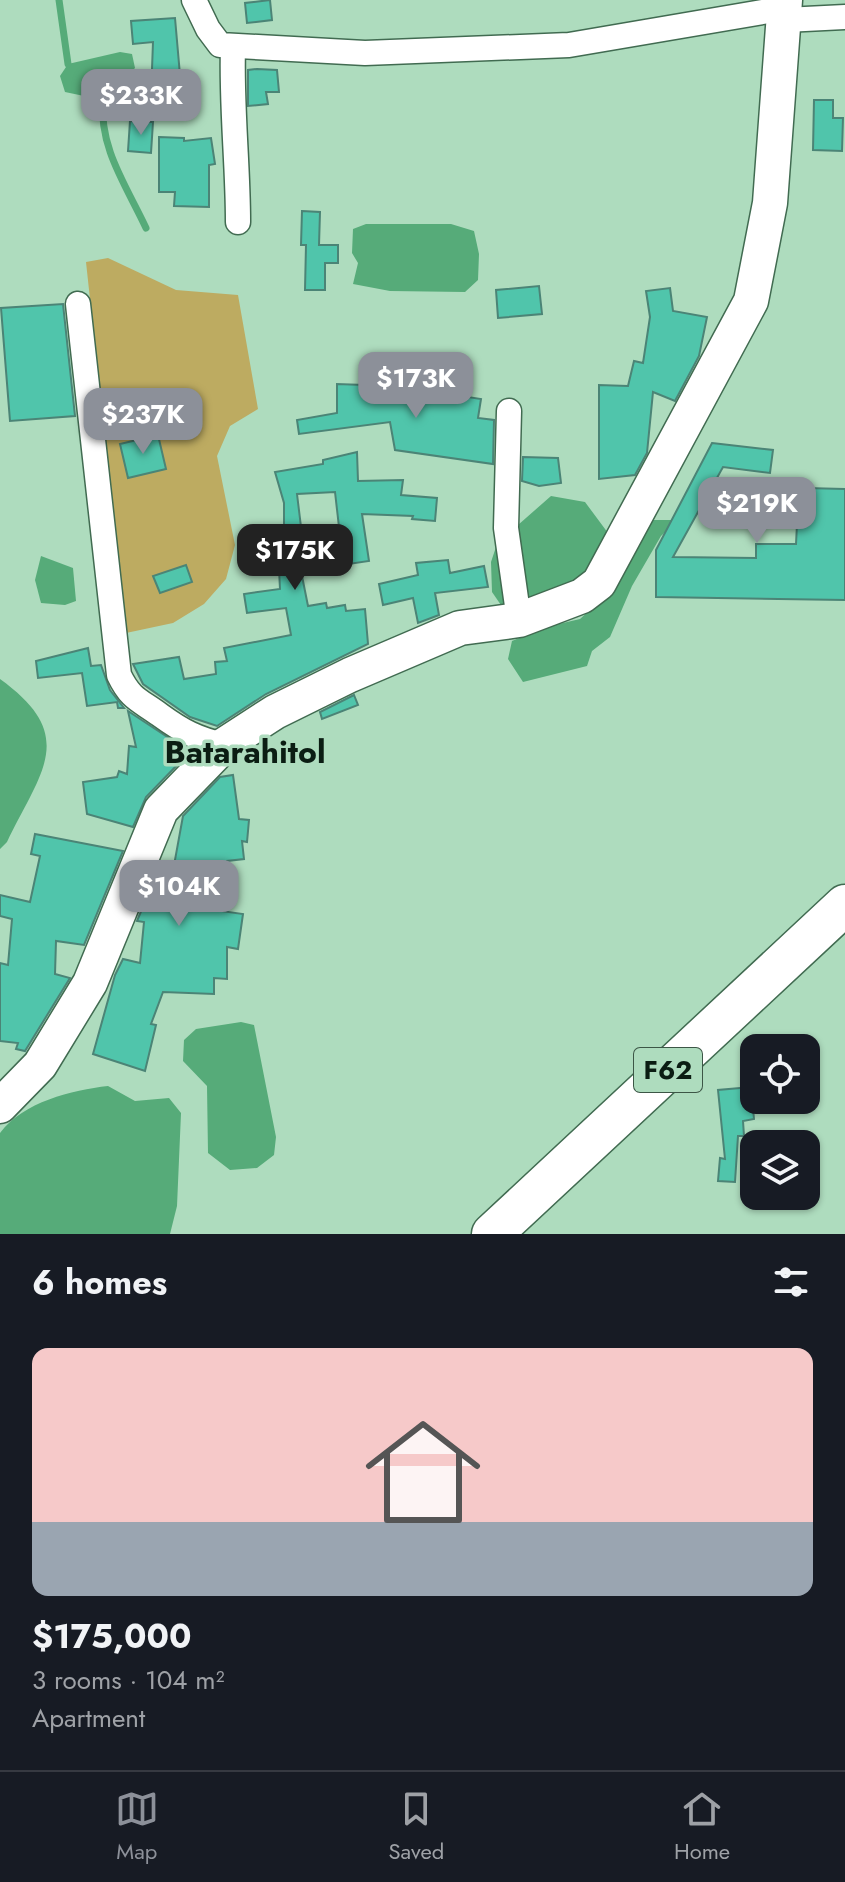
<!DOCTYPE html>
<html lang="en">
<head>
<meta charset="utf-8">
<style>
  :root { --surface:#171b24; --page:#20242c; --text:#f1f3f6; --muted:#9ea1a6; --line:#363941; --accent:#8c9099 }
  body { margin:0; font-family:Jost,sans-serif; background:var(--page); color:var(--text); height:100vh; display:flex; flex-direction:column; font-size:30px; white-space:nowrap }
  * { box-sizing:border-box; margin:0 }
  p { font-size:26px; color:var(--muted) }
  .icon { flex:none; width:44px; height:44px; fill:none; stroke:currentColor; stroke-width:2; stroke-linecap:round; stroke-linejoin:round }
  .map { position:relative; height:1234px; overflow:hidden }
  .panel { display:flex; flex-direction:column; background:var(--surface); flex:1 }
  .panel>* { flex:none }
  .fabs { position:absolute; left:740px; top:1034px; display:grid; gap:16px }
  .fabs a { display:grid; place-items:center; width:80px; height:80px; border-radius:16px; background:var(--surface); box-shadow:0 2px 6px #0004; font-size:40px }
  .price { position:absolute; translate:-50% -68px; padding:0 18px; border-radius:16px; background:var(--accent); color:#fff; font-size:26px; line-height:52px; filter:drop-shadow(0 2px 4px #0008) }
  .price::after { content:''; position:absolute; left:50%; top:48px; width:24px; height:18px; margin-left:-12px; background:inherit; clip-path:polygon(0 0,100% 0,50% 100%) }
  .price.active { background:#222; color:#fff }
  ul { padding:0; list-style:none }
  li { display:grid; align-content:center; gap:16px; height:424px; padding:0 32px }
  li span { display:grid; place-items:center; height:248px; border-radius:16px; color:#555 }
  li>.icon { margin-inline-start:auto }
  span .icon { width:144px; height:144px; fill:#fffc; stroke-width:1 }
  li b { font-size:34px }
  h2 { display:flex; justify-content:space-between; align-items:center; height:96px; padding:0 32px; font-size:34px }
  .tab-bar { display:flex; justify-content:space-around; align-items:center; height:112px; border-top:2px solid var(--line); background:var(--surface); font-size:22px; color:var(--muted) }
  .tab-bar a { display:grid; justify-items:center; gap:4px }
  .tab-bar .active { color:var(--accent) }
  .map>svg:first-child { display:block }
  .green { fill:#bdab61 }
  .water { fill:#56ab79 }
  .lines { fill:none; stroke-linecap:round; stroke-linejoin:round }
  .stream { stroke:#56ab79; stroke-width:7 }
  .building { fill:#50c5ab; stroke:#4b8476; stroke-width:2; fill-rule:evenodd }
  .street-casing { stroke:#416b51; stroke-width:27 }
  .secondary-casing { stroke:#416b51; stroke-width:37 }
  .primary-casing { stroke:#416b51; stroke-width:43 }
  .street { stroke:#fff; stroke-width:24 }
  .secondary { stroke:#fff; stroke-width:34 }
  .primary { stroke:#fff; stroke-width:40 }
  .labels { text-anchor:middle; stroke-width:7; stroke-linejoin:round; paint-order:stroke }
  .shield { fill:#aedcbe; stroke:#3c5646; stroke-width:2 }
  .shield-label { font-size:26px; font-weight:bold; fill:#0b1d13 }
  .quarter-label { font-size:32px; font-weight:bold; fill:#0b1d13; stroke:#aedcbe }
</style>
</head>
<body>
<div class="map">
<svg width="845" height="1234" viewBox="0 0 845 1234">
  <rect width="100%" height="100%" fill="#aedcbe"/>
  <polygon class="green" points="108,258 176,290 238,295 258,409 230,426 217,456 235,545 226,579 204,604 173,623 126,633 86,262"/>
  <g class="water">
    <polygon points="120,52 132,54 135,68 103,100 65,92 60,76 68,64"/>
    <polygon points="366,224 451,224 474,231 479,254 478,280 465,292 390,291 353,284 358,263 352,253 353,229"/>
    <polygon points="551,496 585,502 608,533 590,576 503,608 492,592 491,562 497,544 505,530 518,525"/>
    <polygon points="652,520 678,520 661,536 632,586 610,637 592,651 587,666 523,682 508,659 512,641 546,627 580,619 601,600"/>
    <polygon points="41,556 73,568 76,601 65,605 41,603 35,580"/>
    <path d="M0,679c79,57 41,92 7,163l-7,7z"/>
    <polygon points="241,1022 254,1025 276,1137 274,1155 257,1168 230,1170 208,1153 207,1086 183,1061 184,1040 196,1029"/>
    <path d="M108,1086l27,15 34,-3 12,15 -4,93 -7,28h-170v-101c23,-31 72,-43 108,-47z"/>
  </g>
  <g class="lines">
    <g class="stream">
      <polyline points="59,0 68,64"/>
      <path d="M103,100c-4,48 23,85 43,128"/>
    </g>
  </g>
  <g class="building">
    <polygon points="270,0 272,20 247,23 245,3"/>
    <polygon points="175,18 180,75 187,76 186,97 151,96 153,42 133,44 131,21"/>
    <polygon points="257,69 277,70 279,92 266,92 268,104 248,106 248,70"/>
    <polygon points="814,100 833,100 833,118 843,118 842,151 813,150"/>
    <polygon points="130,121 153,122 151,153 128,151"/>
    <polygon points="159,137 184,138 184,141 211,138 215,164 209,165 209,207 174,206 175,192 159,192"/>
    <polygon points="302,211 320,212 319,245 338,245 338,263 325,263 325,290 305,290 306,245 301,245"/>
    <polygon points="539,286 542,314 498,318 496,290"/>
    <polygon points="670,288 673,311 707,317 699,356 675,401 653,392 647,453 635,475 599,479 599,385 628,386 634,361 643,363 650,317 646,291"/>
    <polygon points="63,304 75,416 10,421 1,308"/>
    <polygon points="403,380 423,381 422,384 460,383 461,396 481,399 478,418 494,420 493,464 395,450 390,422 299,434 297,420 337,413 337,384 364,385 363,392 402,396"/>
    <polygon points="158,435 166,469 128,478 120,444"/>
    <polygon points="712,443 773,450 770,473 723,467 673,557 756,558 756,544 796,544 797,524 805,524 806,488 845,489 845,600 656,597 656,550"/>
    <path d="M357,452l1,29 45,-1 -2,15 36,3 -2,23 -23,-2 1,-3 -51,-2 7,47 -68,10 7,35 18,-3 1,5 18,-3 1,6 19,-2 3,35 -102,50 -49,32 -27,-9 -47,-33 -10,-20 46,-7 5,22 32,-5 -1,-12 12,-1 -3,-13 67,-13 -5,-27 -39,5 -3,-19 36,-5 -3,-60h7v-26l-9,-31 48,-8v-4zM335,492l4,35 -37,8 -5,-41z"/>
    <polygon points="523,457 558,458 561,483 539,486 522,481"/>
    <polygon points="448,560 450,573 484,566 488,587 435,593 439,615 418,623 413,598 383,605 379,584 418,575 416,563"/>
    <polygon points="186,565 192,582 160,593 153,576"/>
    <polygon points="88,648 91,666 101,665 110,690 124,708 118,708 117,702 87,706 82,673 38,678 36,661"/>
    <polygon points="354,695 358,705 322,719 320,712"/>
    <polygon points="128,711 181,746 180,762 146,797 133,827 87,814 83,782 117,777 119,771 127,774 129,746 136,747"/>
    <polygon points="233,775 239,819 249,820 247,842 242,841 244,859 227,861 221,911 243,914 238,949 227,947 227,979 214,978 214,994 163,992 151,1024 156,1025 145,1071 93,1054 115,975 123,959 140,963 144,922 137,921 160,866 173,871 183,816 220,777"/>
    <polygon points="35,834 123,851 84,945 56,941 55,974 70,978 25,1051 16,1049 18,1043 0,1041 0,963 8,965 12,919 0,916 0,895 30,902 40,856 31,854"/>
    <polygon points="751,1087 754,1119 743,1121 744,1136 738,1136 735,1182 718,1181 720,1158 725,1159 718,1090"/>
  </g>
  <g class="lines">
    <g class="street-casing">
      <g id="street">
        <polyline points="194,0 208,29 220,45 365,53 569,45 786,8"/>
        <polyline points="785,20 845,17"/>
        <path d="M233,47c-2,58 5,117 5,175"/>
        <path d="M78,304l41,371c12,25 21,25 41,40 22,16 37,24 64,30"/>
        <polyline points="509,411 506,528 519,620"/>
      </g>
    </g>
    <g class="secondary-casing">
      <polyline id="secondary" points="0,1106 40,1065 90,983 161,810 224,745 275,712 350,675 460,628 519,620 582,596 599,583 751,301 770,203 785,0"/>
    </g>
    <g class="primary-casing">
      <polyline id="primary" points="492,1234 845,905"/>
    </g>
    <use href="#street" class="street"/>
    <use href="#secondary" class="secondary"/>
    <use href="#primary" class="primary"/>
  </g>
  <g class="labels">
    <rect class="shield" x="634" y="1048" width="68" height="44" rx="6"/>
    <g class="shield-label">
      <text x="668" y="1079">F62</text>
    </g>
    <g class="quarter-label">
      <text x="245" y="763">Batarahitol</text>
    </g>
  </g>
</svg>
<div class="fabs">
<a><svg class="icon" aria-label="locate" viewBox="0 0 24 24"><circle cx="12" cy="12" r="6"/><path d="M12 2v4M12 18v4M2 12h4M18 12h4"/></svg></a>
<a><svg class="icon" aria-label="layers" viewBox="0 0 24 24"><path d="M12 4l9 5-9 5-9-5zM3 14l9 5 9-5"/></svg></a>
</div>
<b class="price" style="left:141px;top:137px">$233K</b>
<b class="price" style="left:416px;top:420px">$173K</b>
<b class="price" style="left:143px;top:456px">$237K</b>
<b class="price" style="left:757px;top:545px">$219K</b>
<b class="price active" style="left:295px;top:592px">$175K</b>
<b class="price" style="left:179px;top:928px">$104K</b>
</div>
<section class="panel">
<h2>6 homes<svg class="icon" aria-label="filters" viewBox="0 0 24 24"><path d="M4 7h16M4 17h16"/><circle cx="9" cy="7" r="2"/><circle cx="15" cy="17" r="2"/></svg></h2>
<ul>
<li><span style="background:linear-gradient(#f6c9c9 70%,#9aa5b1 0)"><svg class="icon" aria-label="home" viewBox="0 0 24 24"><path d="M3 11l9-7 9 7M6 9v11h12V9"/></svg></span><div><b>$175,000</b><p>3 rooms · 104 m²</p><p>Apartment</p></div></li>
</ul>
</section>
<nav class="tab-bar">
<a class="active"><svg class="icon" aria-label="map" viewBox="0 0 24 24"><path d="M3 6l6-2 6 2 6-2v14l-6 2-6-2-6 2zM9 4v14M15 6v14"/></svg>Map</a>
<a><svg class="icon" aria-label="saved" viewBox="0 0 24 24"><path d="M7 4h10v16l-5-4-5 4z"/></svg>Saved</a>
<a><svg class="icon" aria-label="home" viewBox="0 0 24 24"><path d="M3 11l9-7 9 7M6 9v11h12V9"/></svg>Home</a>
</nav>
</body>
</html>
